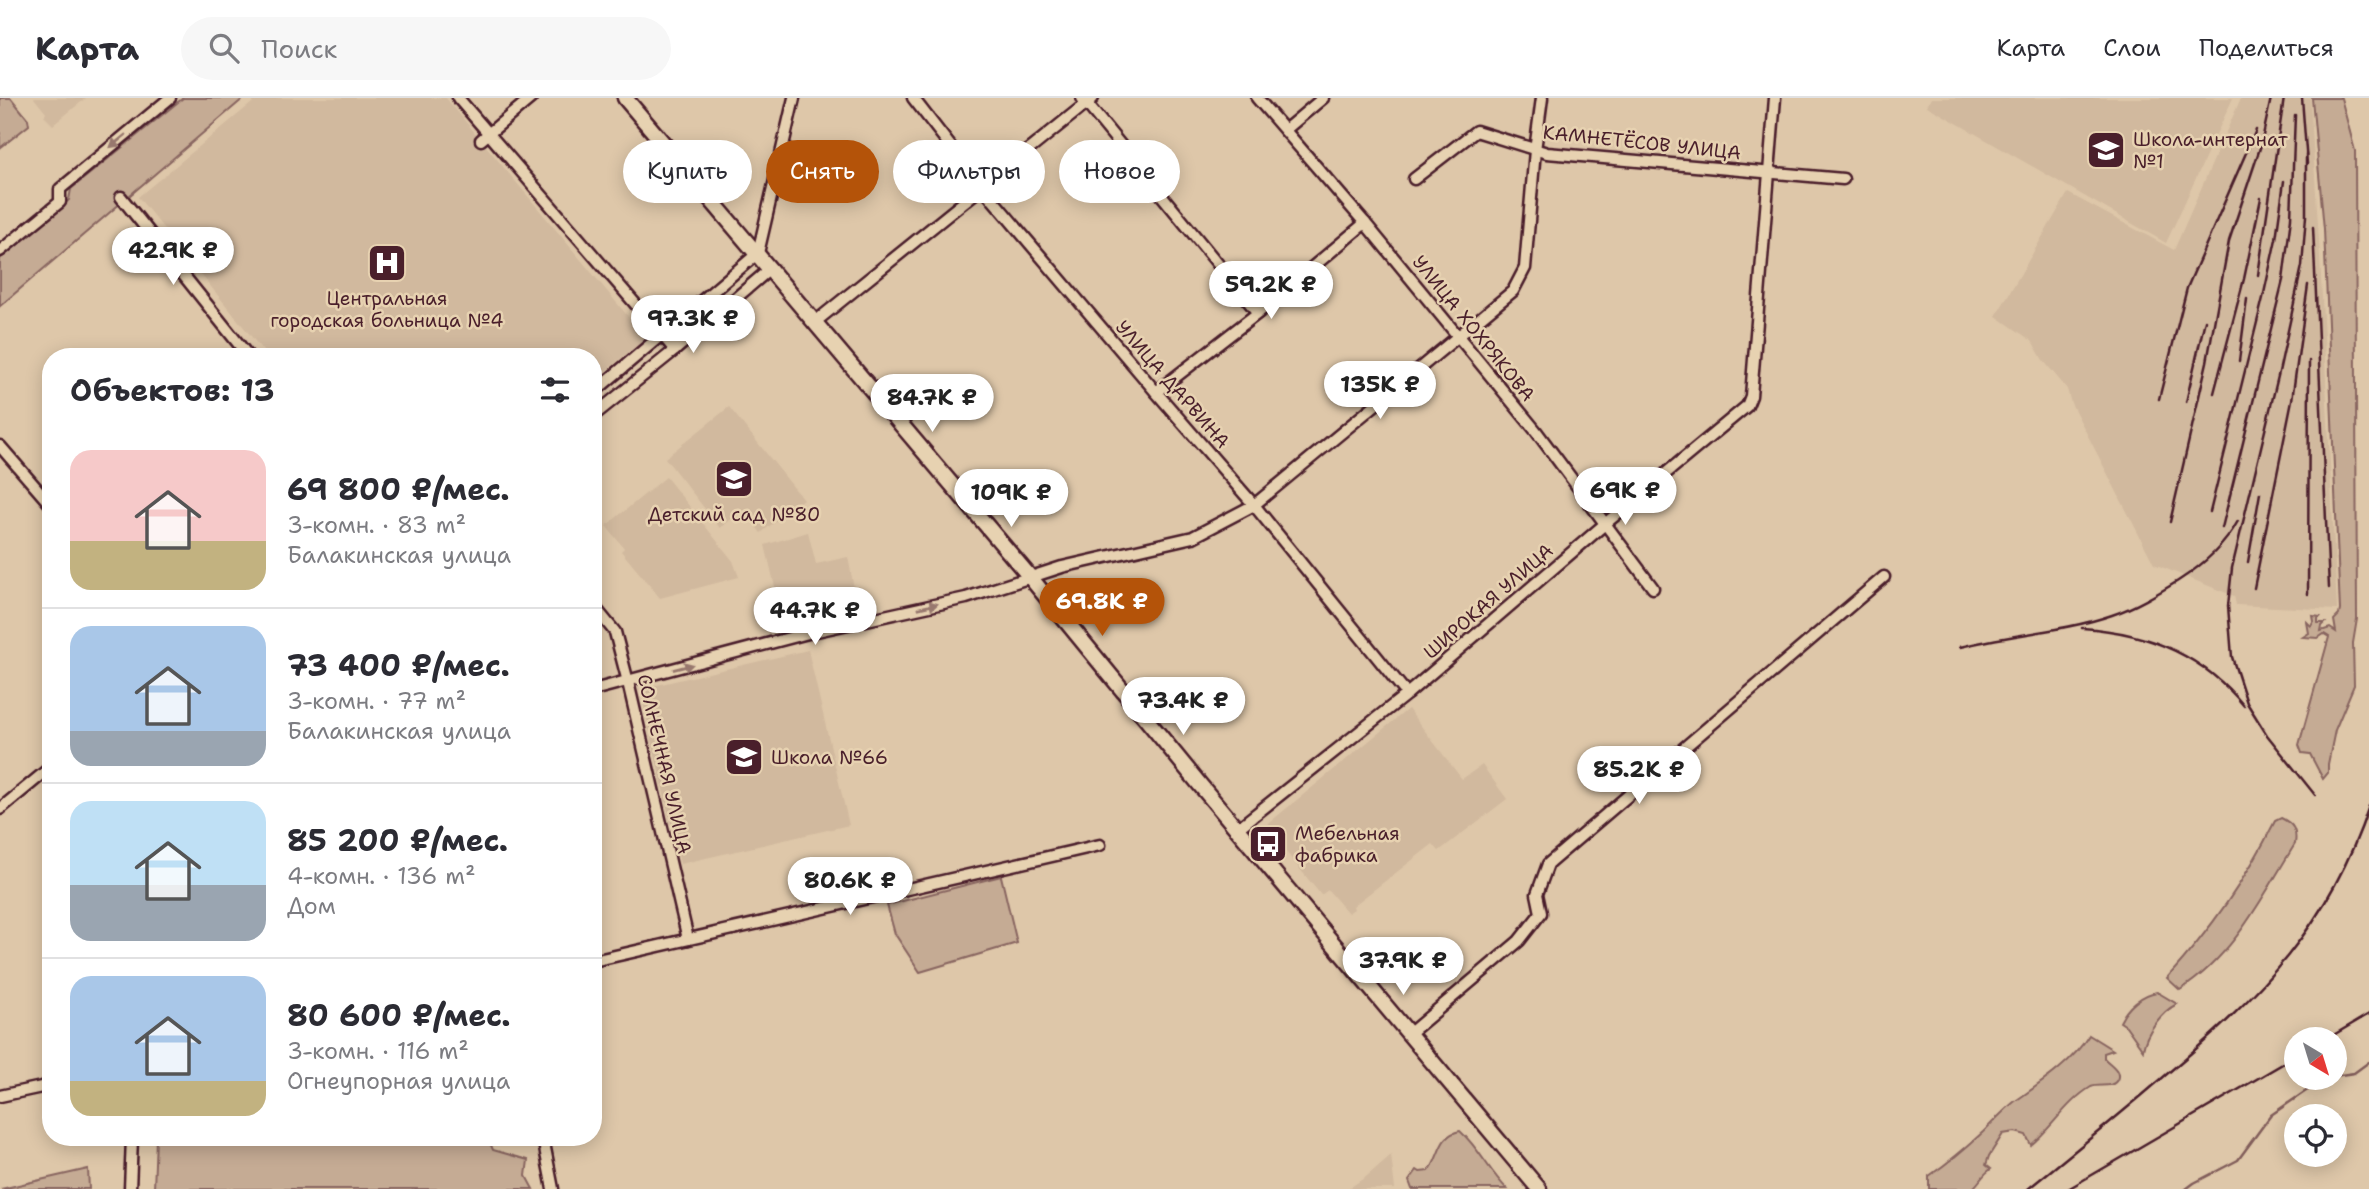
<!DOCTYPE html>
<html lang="ru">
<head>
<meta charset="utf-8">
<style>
  :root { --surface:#fff; --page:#f7f7f7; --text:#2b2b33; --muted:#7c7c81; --line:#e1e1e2; --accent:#b45309 }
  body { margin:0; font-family:"Shantell Sans",sans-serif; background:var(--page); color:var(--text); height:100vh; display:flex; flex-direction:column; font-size:26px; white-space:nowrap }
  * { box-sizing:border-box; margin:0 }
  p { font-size:23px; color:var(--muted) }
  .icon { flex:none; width:38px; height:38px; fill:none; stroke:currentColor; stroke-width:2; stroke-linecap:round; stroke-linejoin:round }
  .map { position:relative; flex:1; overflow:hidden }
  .panel { position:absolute; left:42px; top:250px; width:560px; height:798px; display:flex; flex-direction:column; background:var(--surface); border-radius:28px; box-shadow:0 4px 18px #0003 }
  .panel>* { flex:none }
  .guide { position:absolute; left:623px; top:42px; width:665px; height:63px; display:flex; gap:14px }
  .needle { width:46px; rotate:142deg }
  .tools { position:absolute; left:2284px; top:929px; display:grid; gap:14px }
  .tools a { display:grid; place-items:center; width:63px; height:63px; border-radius:50%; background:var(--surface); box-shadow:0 4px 18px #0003; font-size:35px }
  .price { position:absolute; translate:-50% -60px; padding:0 16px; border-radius:24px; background:#fff; color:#222; font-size:23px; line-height:46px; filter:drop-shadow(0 2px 4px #0008) }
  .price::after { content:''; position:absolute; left:50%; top:42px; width:21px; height:16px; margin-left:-10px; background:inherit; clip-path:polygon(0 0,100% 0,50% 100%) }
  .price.current { background:var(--accent); color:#fff }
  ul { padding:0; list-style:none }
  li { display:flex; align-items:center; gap:21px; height:175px; padding:0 28px }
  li+li { border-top:2px solid var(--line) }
  li span { display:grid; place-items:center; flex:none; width:196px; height:140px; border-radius:21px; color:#555 }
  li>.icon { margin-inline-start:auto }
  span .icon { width:84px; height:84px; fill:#fffc; stroke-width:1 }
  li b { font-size:30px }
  h2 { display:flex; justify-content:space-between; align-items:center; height:84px; padding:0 28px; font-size:30px }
  .chip { padding:0 24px; border-radius:32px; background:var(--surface); box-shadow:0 4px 18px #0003; font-size:24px; line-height:63px }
  .chip.current { background:var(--accent); color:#fff }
  header { display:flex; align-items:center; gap:42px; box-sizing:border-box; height:98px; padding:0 35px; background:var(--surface); border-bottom:2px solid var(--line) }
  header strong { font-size:33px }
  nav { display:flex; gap:38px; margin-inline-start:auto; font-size:24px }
  .search { width:490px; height:63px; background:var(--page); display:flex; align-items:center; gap:18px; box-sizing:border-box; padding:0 24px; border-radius:38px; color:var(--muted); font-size:26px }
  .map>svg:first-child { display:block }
  .built { fill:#d1b99e }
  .green { fill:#c5ab94; stroke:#886560; stroke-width:2 }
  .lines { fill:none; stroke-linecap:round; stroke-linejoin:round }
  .stream { stroke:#815d5a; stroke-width:2.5 }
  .street-casing { stroke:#4a1f2b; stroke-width:15 }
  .secondary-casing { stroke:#4a1f2b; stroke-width:19 }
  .street { stroke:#e7d2b1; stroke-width:10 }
  .secondary { stroke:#e7d2b1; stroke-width:14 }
  .rail { stroke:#4a1f2b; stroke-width:2.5 }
  .oneway { fill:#98786e }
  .labels { text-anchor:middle; stroke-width:5; stroke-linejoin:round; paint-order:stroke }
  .poi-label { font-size:19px; fill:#4a1f2b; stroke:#e7d2b1; text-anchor:start }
  .street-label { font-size:19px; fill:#4a1f2b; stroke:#e7d2b1 }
</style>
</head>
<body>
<header>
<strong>Карта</strong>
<div class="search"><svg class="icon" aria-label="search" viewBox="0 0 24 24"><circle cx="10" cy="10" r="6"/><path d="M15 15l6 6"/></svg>Поиск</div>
<nav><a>Карта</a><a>Слои</a><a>Поделиться</a></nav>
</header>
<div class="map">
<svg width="2369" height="1091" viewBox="0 0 2369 1091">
  <rect width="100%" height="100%" fill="#dec7a9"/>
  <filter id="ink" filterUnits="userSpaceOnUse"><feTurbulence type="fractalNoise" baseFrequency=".0143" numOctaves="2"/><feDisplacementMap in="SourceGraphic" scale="14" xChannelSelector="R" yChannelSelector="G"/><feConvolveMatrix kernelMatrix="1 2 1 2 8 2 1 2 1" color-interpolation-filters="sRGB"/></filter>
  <g filter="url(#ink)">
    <g class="built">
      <polygon points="34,0 86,0 53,27 44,18 46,15"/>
      <polygon points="258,0 446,0 646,240 593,283 593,259 268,259 138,99"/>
      <polygon points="1931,0 2233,0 2166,145 1927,8"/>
      <polygon points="2241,0 2310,0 2320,158 2337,512 2236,507 2234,498 2154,466 2071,305 2067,291 2043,262 2032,243 1996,218 2068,95 2174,152"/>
      <polygon points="729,309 803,401 761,435 743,412 720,430 665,360"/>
      <polygon points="666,379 733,463 739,479 660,500 621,453 624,450 606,428"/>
      <polygon points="808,434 816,466 848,459 857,506 783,522 765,447"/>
      <polygon points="808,552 849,727 680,766 640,591"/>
      <polygon points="1408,611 1462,681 1482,667 1507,701 1439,753 1433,746 1353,808 1354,811 1348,815 1328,792 1321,797 1265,728"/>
      <polygon points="1391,1057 1395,1091 1348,1091 1367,1078"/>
    </g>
    <g class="green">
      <polygon points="0,0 11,0 28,21 29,27 0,50"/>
      <polygon points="183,0 244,0 0,208 0,161 69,102 71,91"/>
      <polygon points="2312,0 2341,0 2355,53 2357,521 2353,545 2354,587 2335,632 2328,666 2328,675 2323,681 2310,656 2302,655 2299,647 2329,539 2324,536 2318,540 2303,539 2309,535 2307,524 2311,528 2314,523 2313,518 2320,519 2318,521 2318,525 2325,525 2322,528 2321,533 2330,530 2336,534 2334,522 2339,517 2340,512 2324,131"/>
      <path d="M2281,720c13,6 16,13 14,26 -32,52 -61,112 -115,146l-13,-12c44,-49 78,-97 108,-157z"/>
      <polygon points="1001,778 1017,845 920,874 895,836 887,807"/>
      <path d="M2157,894l20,12c-16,8 -31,29 -34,46l-17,-24 -6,-4c7,-15 22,-28 37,-30z"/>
      <path d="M2089,937l24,15 -9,3v5c5,6 18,12 13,22 -5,9 -18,3 -26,7 -25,15 -39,41 -60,58l-5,-10 -11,-3 -12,2 -14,22 -3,9 5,4c-8,5 -11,13 -19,20h-43v-13c19,-13 37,-28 54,-44 10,-10 20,-21 31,-30 27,-19 58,-39 75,-67z"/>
      <path d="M1460,1033c19,17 29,40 47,58h-95l-3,-8 8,-11 3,2 9,-1c11,-13 9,-36 31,-40z"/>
      <polygon points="156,1040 488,1040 493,1052 528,1062 526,1078 533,1091 154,1091"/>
      <polygon points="88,1071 89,1091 1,1091"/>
    </g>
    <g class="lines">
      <g class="stream">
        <polyline points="2334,978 2354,975 2369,964"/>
        <polyline points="2186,1091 2194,1085 2238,1062 2271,1017 2325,980"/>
      </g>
      <g class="street-casing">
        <g id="street">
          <polyline points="458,0 675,252"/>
          <polyline points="913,0 982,89 1156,294 1254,407 1407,596"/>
          <polyline points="1082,0 1258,215"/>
          <polyline points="1257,0 1365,125 1536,333 1653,490"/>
          <polyline points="1285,32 1323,0"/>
          <polyline points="481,42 531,0"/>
          <polyline points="1414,81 1476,33 1547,55 1843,81"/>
          <polyline points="121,99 249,259"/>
          <polyline points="0,153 60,104 60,91 170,0"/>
          <polyline points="815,224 1093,0"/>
          <polyline points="1156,294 1258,215 1365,125"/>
          <polyline points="593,295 758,155 794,0"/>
          <polyline points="593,318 675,252 771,170"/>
          <polyline points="0,348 51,407"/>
          <polyline points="593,507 615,534 628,584 688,841"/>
          <polyline points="593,592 812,534 966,500 1062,469 1193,439 1254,407 1513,193 1525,170 1535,52 1542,0"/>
          <polyline points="0,711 51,669"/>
          <polyline points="1237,731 1407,596 1606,425 1747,308 1751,298 1775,0"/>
          <polyline points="593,863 1100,747"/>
          <polyline points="1410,935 1519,843 1541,815 1537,796 1548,766 1884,479"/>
          <polyline points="0,998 51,987"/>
          <polyline points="543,1040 553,1091"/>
          <polyline points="130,1091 132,1040"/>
        </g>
      </g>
      <g class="secondary-casing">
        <polyline id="secondary" points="625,0 1030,479 1201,688 1539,1091"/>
      </g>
      <use href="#street" class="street"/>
      <use href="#secondary" class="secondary"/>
      <g class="rail">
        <polyline points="2302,0 2307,66"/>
        <polyline points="2306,56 2306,118 2302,168 2279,274 2232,470 2228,508 2232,559 2247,605 2267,637 2315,697"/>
        <polyline points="2313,129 2329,490"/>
        <polyline points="2258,177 2284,0"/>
        <polyline points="2239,263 2247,201"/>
        <polyline points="2214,295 2244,181 2261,100"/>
        <polyline points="2159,301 2187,190 2256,32"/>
        <polyline points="2186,304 2205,222"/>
        <polyline points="2210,414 2263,200 2276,141 2284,83"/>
        <polyline points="2170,424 2207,264 2229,143 2261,47 2271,0"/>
        <polyline points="2222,430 2283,182 2291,120 2295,17"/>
        <polyline points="2248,464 2260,395"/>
        <polyline points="2254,490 2292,302 2308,187"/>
        <polyline points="2308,496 2309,263"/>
        <path d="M2082,530c64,4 121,27 162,78"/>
        <path d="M1960,549c50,-13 103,-15 152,-32 24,-8 45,-21 66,-34 25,-16 46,-34 60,-60"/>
        <polyline points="2325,942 2369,916"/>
        <path d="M2028,1091c47,-38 94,-76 139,-115 94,-80 162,-148 202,-268"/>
        <polyline points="2068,1091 2296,958"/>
      </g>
    </g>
    <defs><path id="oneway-solid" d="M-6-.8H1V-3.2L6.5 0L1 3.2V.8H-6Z" transform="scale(1.75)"/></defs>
    <g class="oneway">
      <use href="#oneway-solid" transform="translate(118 43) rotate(141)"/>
      <use href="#oneway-solid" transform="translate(928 508) rotate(-13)"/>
      <use href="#oneway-solid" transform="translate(683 569) rotate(-15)"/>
    </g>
  </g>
  <defs>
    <g id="school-square" transform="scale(2.0125)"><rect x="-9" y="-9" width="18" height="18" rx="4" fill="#4a1f2b" stroke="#e7d2b1"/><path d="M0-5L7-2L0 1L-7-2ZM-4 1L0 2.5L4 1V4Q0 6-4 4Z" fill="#fff"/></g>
    <g id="hospital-square" transform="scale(2.0125)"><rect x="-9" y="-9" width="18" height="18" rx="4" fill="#4a1f2b" stroke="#e7d2b1"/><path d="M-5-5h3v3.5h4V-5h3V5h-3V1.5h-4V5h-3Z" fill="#fff"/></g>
    <g id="bus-square" transform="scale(2.0125)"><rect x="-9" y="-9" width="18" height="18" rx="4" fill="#4a1f2b" stroke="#e7d2b1"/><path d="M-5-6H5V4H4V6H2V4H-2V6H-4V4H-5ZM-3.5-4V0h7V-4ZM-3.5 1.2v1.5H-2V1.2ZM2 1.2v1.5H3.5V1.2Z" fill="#fff"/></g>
  </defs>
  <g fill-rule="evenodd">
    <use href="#school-square" x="2106" y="52"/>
    <use href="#hospital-square" x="387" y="165"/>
    <use href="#school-square" x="734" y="381"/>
    <use href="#school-square" x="744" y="659"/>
    <use href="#bus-square" x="1268" y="746"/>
  </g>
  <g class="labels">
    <g class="poi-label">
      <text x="2133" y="48">Школа-интернат<tspan x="2133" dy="22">№1</tspan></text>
      <text x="387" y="207" text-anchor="middle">Центральная<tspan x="387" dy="22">городская больница №4</tspan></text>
      <text x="734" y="423" text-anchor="middle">Детский сад №80</text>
      <text x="771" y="666">Школа №66</text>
      <text x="1295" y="742">Мебельная<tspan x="1295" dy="22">фабрика</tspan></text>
    </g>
    <g class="street-label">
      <text transform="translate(1642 44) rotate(6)" y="7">КАМНЕТЁСОВ УЛИЦА</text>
      <text transform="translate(1474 230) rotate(51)" y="7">УЛИЦА ХОХРЯКОВА</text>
      <text transform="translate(1173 286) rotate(49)" y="7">УЛИЦА ДАРВИНА</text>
      <text transform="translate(1488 503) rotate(-41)" y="7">ШИРОКАЯ УЛИЦА</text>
      <text transform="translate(665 666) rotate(77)" y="7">СОЛНЕЧНАЯ УЛИЦА</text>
    </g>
  </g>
</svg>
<div class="tools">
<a><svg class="needle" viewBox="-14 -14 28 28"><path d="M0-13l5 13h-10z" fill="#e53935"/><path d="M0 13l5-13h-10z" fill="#7c7c81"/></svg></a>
<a><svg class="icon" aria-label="locate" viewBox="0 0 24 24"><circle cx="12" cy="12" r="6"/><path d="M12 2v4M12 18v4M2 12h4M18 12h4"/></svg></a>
</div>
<b class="price" style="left:173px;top:189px">42.9K ₽</b>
<b class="price" style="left:1271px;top:223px">59.2K ₽</b>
<b class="price" style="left:693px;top:257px">97.3K ₽</b>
<b class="price" style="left:1380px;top:323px">135K ₽</b>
<b class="price" style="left:932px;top:336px">84.7K ₽</b>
<b class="price" style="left:1625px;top:429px">69K ₽</b>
<b class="price" style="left:1011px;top:431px">109K ₽</b>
<b class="price current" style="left:1102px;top:540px">69.8K ₽</b>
<b class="price" style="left:815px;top:549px">44.7K ₽</b>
<b class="price" style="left:1183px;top:639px">73.4K ₽</b>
<b class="price" style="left:1639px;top:708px">85.2K ₽</b>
<b class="price" style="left:850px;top:819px">80.6K ₽</b>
<b class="price" style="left:1403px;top:899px">37.9K ₽</b>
<div class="guide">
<a class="chip">Купить</a>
<a class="chip current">Снять</a>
<a class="chip">Фильтры</a>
<a class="chip">Новое</a>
</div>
<section class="panel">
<h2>Объектов: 13<svg class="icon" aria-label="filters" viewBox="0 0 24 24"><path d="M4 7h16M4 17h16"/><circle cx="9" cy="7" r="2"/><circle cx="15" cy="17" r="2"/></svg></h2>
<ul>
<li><span style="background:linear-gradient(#f6c9c9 65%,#c2b280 0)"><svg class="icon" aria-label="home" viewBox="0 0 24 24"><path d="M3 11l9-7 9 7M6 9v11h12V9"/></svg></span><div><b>69 800 ₽/мес.</b><p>3-комн. · 83 m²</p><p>Балакинская улица</p></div></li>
<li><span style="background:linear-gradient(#a9c7e8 75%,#9aa5b1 0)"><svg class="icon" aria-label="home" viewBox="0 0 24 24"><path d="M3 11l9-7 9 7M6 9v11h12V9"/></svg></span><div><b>73 400 ₽/мес.</b><p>3-комн. · 77 m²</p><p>Балакинская улица</p></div></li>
<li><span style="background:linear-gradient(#bfe0f5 60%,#9aa5b1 0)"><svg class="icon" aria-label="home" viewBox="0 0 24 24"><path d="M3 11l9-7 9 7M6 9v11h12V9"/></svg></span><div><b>85 200 ₽/мес.</b><p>4-комн. · 136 m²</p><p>Дом</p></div></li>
<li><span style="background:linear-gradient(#a9c7e8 75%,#c2b280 0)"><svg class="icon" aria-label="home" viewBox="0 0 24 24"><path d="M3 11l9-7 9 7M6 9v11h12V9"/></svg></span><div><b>80 600 ₽/мес.</b><p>3-комн. · 116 m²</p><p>Огнеупорная улица</p></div></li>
</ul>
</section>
</div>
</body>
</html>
